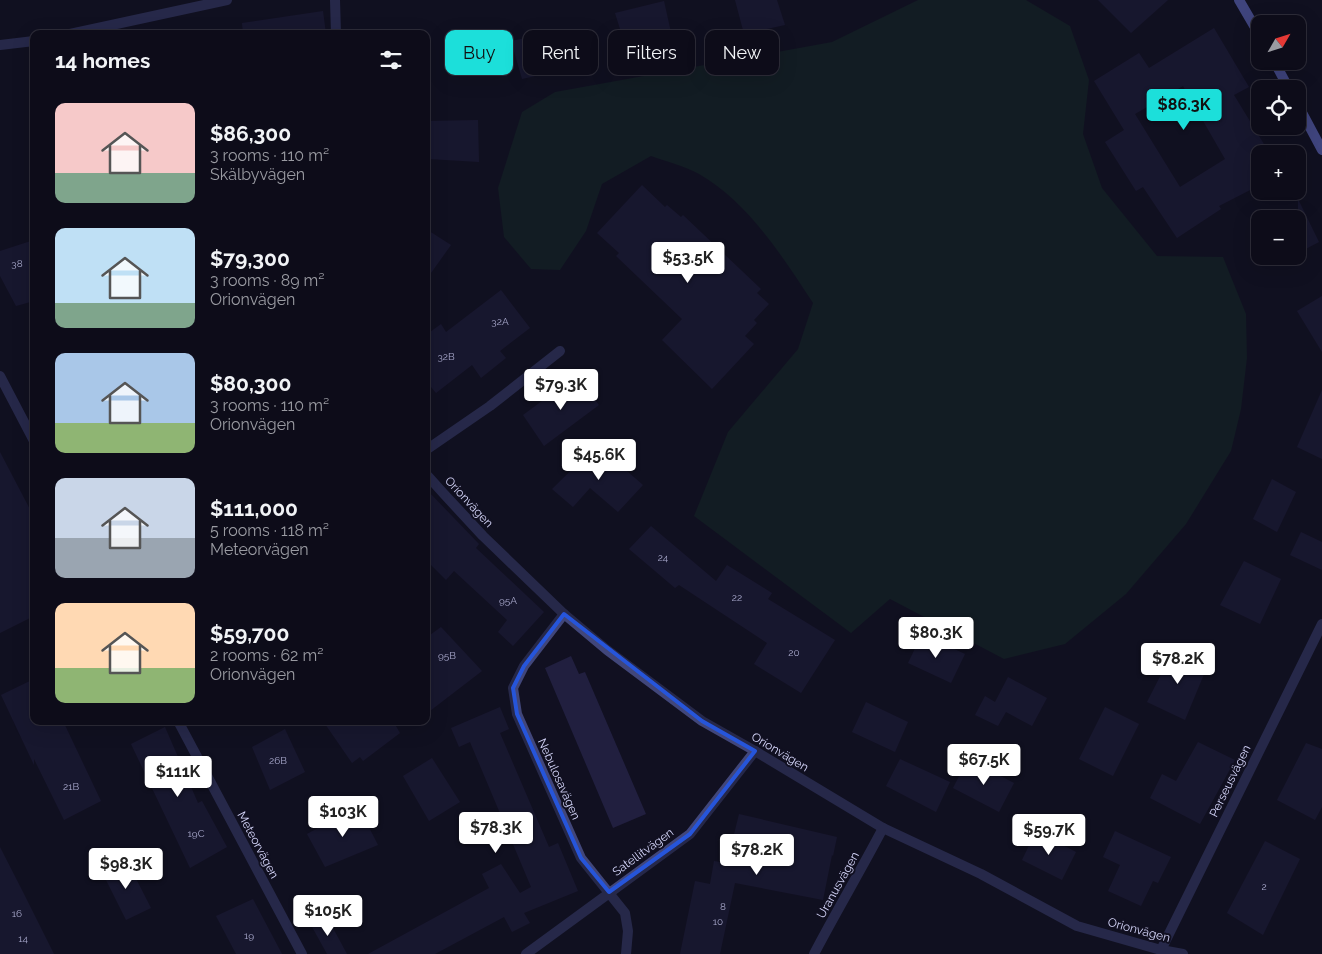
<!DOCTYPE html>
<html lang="en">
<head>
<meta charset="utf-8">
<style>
  :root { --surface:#0d0c19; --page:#1b1a26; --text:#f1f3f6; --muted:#9a9ba2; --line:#2d2c38; --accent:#1cdfda }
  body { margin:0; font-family:Raleway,sans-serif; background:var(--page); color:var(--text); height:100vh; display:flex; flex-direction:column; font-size:19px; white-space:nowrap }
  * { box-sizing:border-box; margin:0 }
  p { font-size:16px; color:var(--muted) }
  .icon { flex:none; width:28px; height:28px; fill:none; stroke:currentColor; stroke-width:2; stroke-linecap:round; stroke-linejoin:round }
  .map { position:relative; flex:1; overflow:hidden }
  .side { position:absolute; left:30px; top:30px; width:400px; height:695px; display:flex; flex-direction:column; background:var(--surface); border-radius:10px; box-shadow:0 5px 20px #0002,0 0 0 1px var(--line) }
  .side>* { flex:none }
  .banner { position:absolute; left:445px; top:30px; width:475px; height:45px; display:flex; gap:10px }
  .needle { width:32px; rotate:51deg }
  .controls { position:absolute; left:1251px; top:15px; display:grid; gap:10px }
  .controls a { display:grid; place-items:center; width:55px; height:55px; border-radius:10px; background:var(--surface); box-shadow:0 5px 20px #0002,0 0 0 1px var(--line); font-size:25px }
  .price { position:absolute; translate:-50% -42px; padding:0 11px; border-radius:5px; background:#fff; color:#222; font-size:16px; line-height:32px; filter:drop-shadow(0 1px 2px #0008) }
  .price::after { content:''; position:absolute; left:50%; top:30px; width:15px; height:11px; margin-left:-8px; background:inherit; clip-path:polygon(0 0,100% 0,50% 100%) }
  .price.selected { background:var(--accent); color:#111 }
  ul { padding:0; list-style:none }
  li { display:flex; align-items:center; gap:15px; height:125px; padding:0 25px }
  li span { display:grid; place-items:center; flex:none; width:140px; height:100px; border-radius:10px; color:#555 }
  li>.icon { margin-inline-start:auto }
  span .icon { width:60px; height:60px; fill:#fffc; stroke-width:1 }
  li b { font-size:21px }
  h2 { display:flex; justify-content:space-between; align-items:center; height:60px; padding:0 25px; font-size:21px }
  .pill { padding:0 18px; border-radius:10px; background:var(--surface); box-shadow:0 5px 20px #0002,0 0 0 1px var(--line); font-size:18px; line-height:45px }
  .pill.selected { background:var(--accent); color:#111 }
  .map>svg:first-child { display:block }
  .green { fill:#142a26 }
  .building { fill:#211f3f; fill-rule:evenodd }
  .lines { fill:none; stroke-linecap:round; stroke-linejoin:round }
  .street { stroke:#41467a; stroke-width:10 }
  .secondary { stroke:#7884ee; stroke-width:10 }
  .marked { fill:none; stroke:#2655da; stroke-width:4; stroke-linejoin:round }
  .labels { text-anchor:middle; stroke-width:4; stroke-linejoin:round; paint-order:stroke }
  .number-label { font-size:10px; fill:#a8a8cb }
  .street-label { font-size:12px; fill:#d5d6fa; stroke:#111021 }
</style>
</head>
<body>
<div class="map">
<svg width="1322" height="954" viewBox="0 0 1322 954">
  <rect width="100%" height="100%" fill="#111021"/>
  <path class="green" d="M918,0h108l44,26 19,54 -6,54 19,54 55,68 66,1 23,57 1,44 -6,51 -10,42 -45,73 -60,70 -61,50 -61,15 -114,-60 -39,34 -157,-117 34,-84 70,-83 15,-46c-31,-47 -65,-101 -114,-129 -12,-7 -34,-13 -48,-18l-49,28 -16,47 -26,39 -29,-1 -27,-32 -6,-49 24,-76 33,-20 277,-50z"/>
  <g class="building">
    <polygon points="735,0 777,0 785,25 744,34"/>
    <polygon points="1098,0 1168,0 1131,33"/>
    <polygon points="664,1 672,37 625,45 615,13"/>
    <polygon points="323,11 326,34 243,34 242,23"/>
    <path d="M1214,28l35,59 -15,8 36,59h-10v31l-41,21 2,3 -44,29 -34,-51 -7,4 -31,-49 19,-12 -30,-49 45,-28 10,15zM1183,86l42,73 -45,28 -45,-73z"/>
    <polygon points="560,31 570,68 522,79 511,41"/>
    <polygon points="478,120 479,162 429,159 428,121"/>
    <polygon points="642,185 665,207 667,205 681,217 683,215 761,289 757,293 769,304 754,320 757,323 745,336 754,344 712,389 662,340 682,319 616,256 619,253 597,233"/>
    <polygon points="1298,199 1319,242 1298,253"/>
    <polygon points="426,229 451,245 426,280"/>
    <polygon points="34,240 34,301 16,306 0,276 0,251"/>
    <polygon points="501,290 530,328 500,351 506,358 481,378 472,365 436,393 426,381 426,335 441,324 446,332"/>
    <polygon points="1322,296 1322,352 1297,311"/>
    <polygon points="576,376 599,405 544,446 523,415"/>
    <polygon points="1322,390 1322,459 1297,447"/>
    <polygon points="597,445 643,485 618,512 590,488 573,507 552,489"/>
    <polygon points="0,452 34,517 34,616 0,633"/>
    <polygon points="1272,479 1296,492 1277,532 1253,519"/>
    <polygon points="426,489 479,544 476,548 544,612 513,646 498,632 507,620 454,571 446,580 426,560"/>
    <polygon points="651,526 716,581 727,565 772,593 768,599 835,640 801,693 754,664 767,643 679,585 675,588 629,549"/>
    <polygon points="1301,532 1322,542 1322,570 1290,555"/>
    <polygon points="1244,561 1281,579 1260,624 1220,605"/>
    <polygon points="441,627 482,671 426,714 426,638"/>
    <polygon points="922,634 965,654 951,683 908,663"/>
    <polygon points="1173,651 1207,667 1185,720 1147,702"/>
    <polygon points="571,656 579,674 585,672 646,814 613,828 545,668"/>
    <polygon points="1008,677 1047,698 1032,726 1006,712 998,726 975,715 985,696 995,702"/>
    <polygon points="34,679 34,721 63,721 101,801 64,820 34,759 34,765 1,695"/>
    <polygon points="866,702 908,722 895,752 852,732"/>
    <polygon points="500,707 509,729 500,733 549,847 558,843 578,891 524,913 530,923 512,932 504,917 435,954 368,954 489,888 482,874 501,864 520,893 531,887 470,742 459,747 451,728"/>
    <polygon points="1105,707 1139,724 1113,776 1079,759"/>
    <polygon points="323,721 393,721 400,733 363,761 360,757 352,763"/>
    <polygon points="165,727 198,803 202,801 227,847 190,868 131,744"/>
    <polygon points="285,729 305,772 270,790 252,747"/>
    <polygon points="1198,742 1235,760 1200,824 1150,798 1162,774 1176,781"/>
    <polygon points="1306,743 1322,749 1322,807 1315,820 1277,800"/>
    <polygon points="432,758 460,802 429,821 403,776"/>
    <polygon points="900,759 950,782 936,812 886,786"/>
    <polygon points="968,759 1014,783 999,812 953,788"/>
    <polygon points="358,806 378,845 325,867 307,834"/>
    <polygon points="739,814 837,837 833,856 832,855 823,900 735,883 720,954 680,954 695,881 710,884 714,861 727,863"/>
    <polygon points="1036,831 1076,852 1062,880 1022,860"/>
    <polygon points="1115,831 1171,857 1158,883 1153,881 1141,906 1108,891 1120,865 1103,857"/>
    <polygon points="1265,841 1300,859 1263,935 1227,913"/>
    <polygon points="0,847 25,896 54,954 0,954"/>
    <polygon points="127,861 151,908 126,920 102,872"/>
    <polygon points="253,899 282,954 236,954 216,916"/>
    <polygon points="327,917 347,954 327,954 311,925"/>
  </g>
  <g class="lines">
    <g class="street">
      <polyline points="335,0 336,34"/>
      <polyline points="70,34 227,0"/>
      <polyline points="0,45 34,41"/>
      <polyline points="0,376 34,441"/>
      <polyline points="426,450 490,406 560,351"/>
      <polyline points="426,474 444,494 483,536 564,614 607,650 702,721 755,751 883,828 981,874 1077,926 1161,950 1183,954"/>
      <polyline points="564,614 524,666 513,688 517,714 581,858 625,913 628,931 626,954"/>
      <polyline points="178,721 302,954"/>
      <polyline points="1161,950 1322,624"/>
      <polyline points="526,954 690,834 755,751"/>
      <path d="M814,954c22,-42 47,-84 69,-126"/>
    </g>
    <g class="secondary">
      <polyline points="1239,0 1260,36"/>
      <polyline points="1274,61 1289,89"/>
      <polyline points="1298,105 1322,150"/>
    </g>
  </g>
  <path d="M0 0H1322V954H0ZM564,614l138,107 53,30 -65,83 -81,58 -28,-34 -64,-144 -4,-26 11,-22z" fill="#111021" fill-opacity=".55" fill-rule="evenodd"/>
  <path class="marked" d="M564,614l138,107 53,30 -65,83 -81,58 -28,-34 -64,-144 -4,-26 11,-22z"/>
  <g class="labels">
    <g class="number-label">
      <text x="17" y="267">38</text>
      <text x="500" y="325">32A</text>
      <text x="446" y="360">32B</text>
      <text x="663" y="561">24</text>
      <text x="737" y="601">22</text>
      <text x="508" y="604">95A</text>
      <text x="794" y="656">20</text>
      <text x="447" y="659">95B</text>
      <text x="278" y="764">26B</text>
      <text x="71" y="790">21B</text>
      <text x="196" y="837">19C</text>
      <text x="1264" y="890">2</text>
      <text x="723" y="910">8</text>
      <text x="17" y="917">16</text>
      <text x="718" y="925">10</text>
      <text x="249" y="939">19</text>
      <text x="23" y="942">14</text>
    </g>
    <g class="street-label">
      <text transform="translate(469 502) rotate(47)" y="4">Orionvägen</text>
      <text transform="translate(780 752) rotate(31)" y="4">Orionvägen</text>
      <text transform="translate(559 779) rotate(66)" y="4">Nebulosavägen</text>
      <text transform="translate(1230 781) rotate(-64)" y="4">Perseusvägen</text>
      <text transform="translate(258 845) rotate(62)" y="4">Meteorvägen</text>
      <text transform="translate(643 852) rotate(-36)" y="4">Satellitvägen</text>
      <text transform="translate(838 885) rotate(-61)" y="4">Uranusvägen</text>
      <text transform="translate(1139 930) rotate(15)" y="4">Orionvägen</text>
    </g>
  </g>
</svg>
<div class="controls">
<a><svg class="needle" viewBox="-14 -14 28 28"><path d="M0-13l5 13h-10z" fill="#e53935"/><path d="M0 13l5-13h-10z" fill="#9a9ba2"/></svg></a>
<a><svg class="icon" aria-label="locate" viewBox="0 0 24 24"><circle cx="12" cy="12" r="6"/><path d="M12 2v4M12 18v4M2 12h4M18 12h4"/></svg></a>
<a>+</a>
<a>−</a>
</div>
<b class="price selected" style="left:1184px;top:131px">$86.3K</b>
<b class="price" style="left:688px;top:284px">$53.5K</b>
<b class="price" style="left:561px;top:411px">$79.3K</b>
<b class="price" style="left:599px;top:481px">$45.6K</b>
<b class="price" style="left:936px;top:659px">$80.3K</b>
<b class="price" style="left:1178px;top:685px">$78.2K</b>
<b class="price" style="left:984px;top:786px">$67.5K</b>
<b class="price" style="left:178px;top:798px">$111K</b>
<b class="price" style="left:343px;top:838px">$103K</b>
<b class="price" style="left:496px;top:854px">$78.3K</b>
<b class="price" style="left:1049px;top:856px">$59.7K</b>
<b class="price" style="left:757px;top:876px">$78.2K</b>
<b class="price" style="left:126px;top:890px">$98.3K</b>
<b class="price" style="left:328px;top:937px">$105K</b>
<div class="banner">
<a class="pill selected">Buy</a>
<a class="pill">Rent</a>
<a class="pill">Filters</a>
<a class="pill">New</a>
</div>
<section class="side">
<h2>14 homes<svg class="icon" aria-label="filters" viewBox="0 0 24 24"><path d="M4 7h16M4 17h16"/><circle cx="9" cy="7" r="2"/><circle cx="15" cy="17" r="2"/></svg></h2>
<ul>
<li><span style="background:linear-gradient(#f6c9c9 70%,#7fa58c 0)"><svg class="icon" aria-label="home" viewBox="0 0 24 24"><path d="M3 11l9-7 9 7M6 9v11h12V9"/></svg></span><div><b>$86,300</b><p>3 rooms · 110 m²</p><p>Skälbyvägen</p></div></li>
<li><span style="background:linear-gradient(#bfe0f5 75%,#7fa58c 0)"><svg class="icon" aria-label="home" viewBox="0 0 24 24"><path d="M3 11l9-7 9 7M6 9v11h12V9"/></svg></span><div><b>$79,300</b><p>3 rooms · 89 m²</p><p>Orionvägen</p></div></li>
<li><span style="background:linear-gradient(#a9c7e8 70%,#8fb573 0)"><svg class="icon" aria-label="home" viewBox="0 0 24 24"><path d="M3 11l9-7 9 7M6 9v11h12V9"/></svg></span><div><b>$80,300</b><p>3 rooms · 110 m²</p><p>Orionvägen</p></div></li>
<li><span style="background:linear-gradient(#c9d6e8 60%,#9aa5b1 0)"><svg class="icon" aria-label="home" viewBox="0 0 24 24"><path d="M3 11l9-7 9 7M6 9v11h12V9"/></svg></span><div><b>$111,000</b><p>5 rooms · 118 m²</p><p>Meteorvägen</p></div></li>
<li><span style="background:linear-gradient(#ffd9b3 65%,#8fb573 0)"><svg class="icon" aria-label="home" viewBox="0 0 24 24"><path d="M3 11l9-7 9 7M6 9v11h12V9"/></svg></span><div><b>$59,700</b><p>2 rooms · 62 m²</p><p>Orionvägen</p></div></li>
</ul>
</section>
</div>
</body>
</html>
